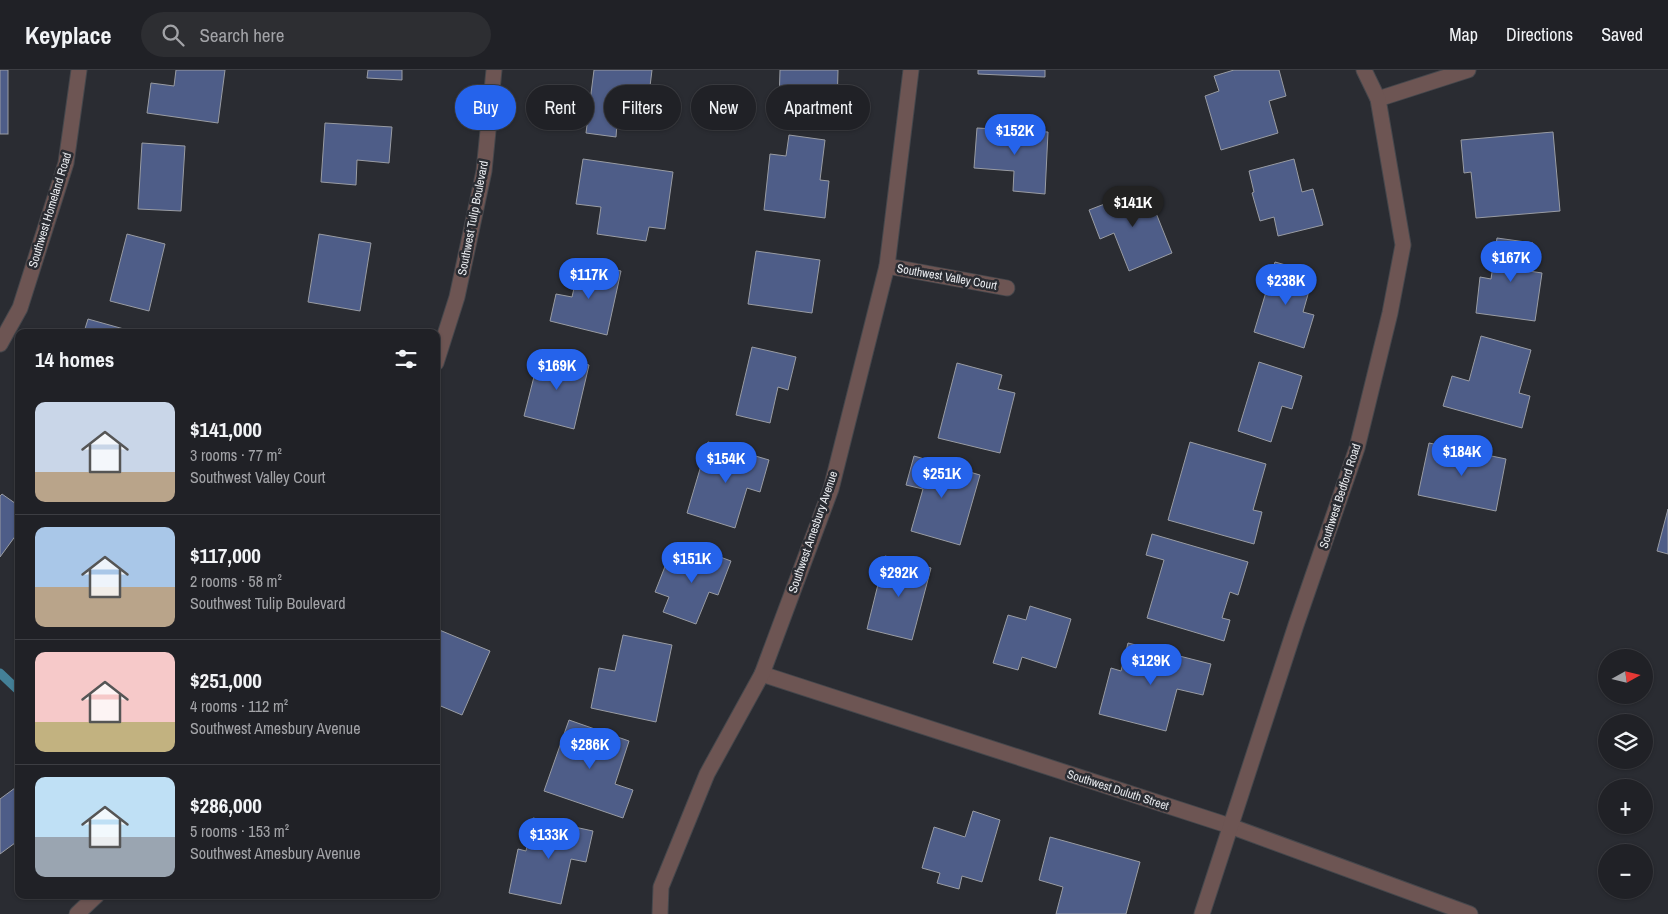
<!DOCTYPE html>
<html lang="en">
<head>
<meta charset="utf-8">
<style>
  :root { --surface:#202126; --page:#2d2e32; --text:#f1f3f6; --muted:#a2a3a7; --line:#3d3e43; --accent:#2563eb }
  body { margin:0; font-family:"Archivo Narrow",sans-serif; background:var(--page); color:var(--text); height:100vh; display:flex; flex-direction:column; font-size:19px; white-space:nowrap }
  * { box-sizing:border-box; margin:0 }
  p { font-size:16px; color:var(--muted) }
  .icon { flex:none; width:28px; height:28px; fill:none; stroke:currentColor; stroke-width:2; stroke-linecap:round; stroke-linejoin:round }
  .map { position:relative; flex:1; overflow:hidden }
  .side { position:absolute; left:15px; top:259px; width:425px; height:570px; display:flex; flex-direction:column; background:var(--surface); border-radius:10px; box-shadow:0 1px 4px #0004,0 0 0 1px var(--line) }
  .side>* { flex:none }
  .guide { position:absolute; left:455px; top:15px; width:475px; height:45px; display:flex; gap:10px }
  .needle { width:32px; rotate:82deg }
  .fabs { position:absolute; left:1598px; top:579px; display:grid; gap:10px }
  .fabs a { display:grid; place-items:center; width:55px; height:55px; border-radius:50%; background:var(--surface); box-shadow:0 1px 4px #0004,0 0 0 1px var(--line); font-size:25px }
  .price { position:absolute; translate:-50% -42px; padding:0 11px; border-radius:18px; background:var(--accent); color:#fff; font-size:16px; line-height:32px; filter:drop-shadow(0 1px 2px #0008) }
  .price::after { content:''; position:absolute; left:50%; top:30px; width:15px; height:11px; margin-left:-8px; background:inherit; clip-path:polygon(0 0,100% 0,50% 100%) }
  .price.selected { background:#222; color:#fff }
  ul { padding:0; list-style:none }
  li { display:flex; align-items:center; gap:15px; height:125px; padding:0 20px }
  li+li { border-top:1px solid var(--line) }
  li span { display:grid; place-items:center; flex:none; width:140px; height:100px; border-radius:10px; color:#555 }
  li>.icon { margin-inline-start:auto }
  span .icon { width:60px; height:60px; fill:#fffc; stroke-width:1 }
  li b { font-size:21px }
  h2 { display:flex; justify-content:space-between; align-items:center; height:60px; padding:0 20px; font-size:21px }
  .pill { padding:0 18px; border-radius:22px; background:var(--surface); box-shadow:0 1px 4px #0004,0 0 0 1px var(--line); font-size:18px; line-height:45px }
  .pill.selected { background:var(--accent); color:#fff }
  header { display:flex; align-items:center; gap:30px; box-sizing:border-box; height:70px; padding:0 25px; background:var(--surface); border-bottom:1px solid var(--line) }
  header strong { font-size:24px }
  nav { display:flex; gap:28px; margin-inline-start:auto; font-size:18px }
  .search { width:350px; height:45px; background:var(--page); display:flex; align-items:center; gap:12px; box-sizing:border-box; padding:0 18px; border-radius:28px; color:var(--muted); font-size:19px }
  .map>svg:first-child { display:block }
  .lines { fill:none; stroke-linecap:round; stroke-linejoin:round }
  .stream { stroke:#448097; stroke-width:9 }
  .building { fill:#4e5d88; stroke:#999ca3 }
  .minor-casing { stroke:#45474c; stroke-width:17 }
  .minor { stroke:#6d5553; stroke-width:15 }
  .labels { text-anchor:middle; stroke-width:5; stroke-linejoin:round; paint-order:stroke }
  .street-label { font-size:12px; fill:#e9ebef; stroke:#2a2c32 }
</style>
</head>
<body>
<header>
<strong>Keyplace</strong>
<div class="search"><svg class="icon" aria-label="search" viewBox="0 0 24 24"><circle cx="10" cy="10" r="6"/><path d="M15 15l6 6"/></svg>Search here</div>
<nav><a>Map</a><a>Directions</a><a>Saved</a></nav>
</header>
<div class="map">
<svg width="1668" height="844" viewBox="0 0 1668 844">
  <rect width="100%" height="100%" fill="#2a2c32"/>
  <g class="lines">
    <polyline class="stream" points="0,603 19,621"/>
  </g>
  <g class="building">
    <rect x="0" y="0" width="8" height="64"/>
    <polygon points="176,0 225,0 218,53 147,43 151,13 174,16"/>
    <polygon points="368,0 402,0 402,10 367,8"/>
    <polygon points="594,0 652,0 645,57 617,54 616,67 586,63"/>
    <polygon points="780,0 838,0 837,38 779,34"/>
    <polygon points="978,0 1045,0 1045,7 978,4"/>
    <polygon points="1234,0 1279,0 1286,26 1269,31 1278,63 1221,80 1205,26 1219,21 1214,6"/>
    <polygon points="325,53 392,57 389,93 357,90 356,115 321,112"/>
    <polygon points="977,58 1048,62 1045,124 1013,121 1014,101 974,98"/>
    <polygon points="1553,62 1560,141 1476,148 1471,102 1464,103 1461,70"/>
    <polygon points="789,65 825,70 820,110 829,111 825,148 764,140 770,84 786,86"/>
    <polygon points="142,73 185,76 181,141 138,139"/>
    <polygon points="583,89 673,102 665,159 649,157 646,171 597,164 601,137 576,134"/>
    <polygon points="1294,89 1302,122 1313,119 1323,155 1278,166 1274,147 1260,151 1252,123 1254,122 1249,101"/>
    <polygon points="1146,118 1172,183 1129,201 1114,163 1100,169 1089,140"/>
    <polygon points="127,164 165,174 149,241 110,231"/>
    <polygon points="319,164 371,173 360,241 308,232"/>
    <polygon points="1497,168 1533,173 1529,201 1542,203 1535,251 1476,243 1480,207 1491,209"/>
    <polygon points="756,181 820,190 812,243 748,234"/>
    <polygon points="580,192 621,201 607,265 550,251 556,224 572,227"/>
    <polygon points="1275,192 1314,203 1303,242 1314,245 1304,278 1254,262"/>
    <polygon points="88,249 131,261 130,262 84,262"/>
    <polygon points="1481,266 1531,280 1519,323 1530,326 1522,358 1443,336 1452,306 1469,311"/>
    <polygon points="752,277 796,287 788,320 778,317 770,353 736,345"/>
    <polygon points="540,283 589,295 574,359 524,346"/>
    <polygon points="1259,292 1302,306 1292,339 1282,336 1271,372 1238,361"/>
    <polygon points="957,293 1002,305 998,319 1015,323 1000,383 938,368"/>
    <polygon points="708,372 769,390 760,422 747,418 735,458 687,443"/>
    <polygon points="1190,372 1266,394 1253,440 1262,442 1254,474 1168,450"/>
    <polygon points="1429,373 1506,389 1496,441 1418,425"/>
    <polygon points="914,386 980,405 960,475 911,461 923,419 906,415"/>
    <polygon points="2,424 19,436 19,461 0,487 0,426"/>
    <polygon points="1668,439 1668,484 1657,481"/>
    <polygon points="1152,464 1248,492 1238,525 1230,522 1222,548 1230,550 1224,571 1147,548 1164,490 1146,485"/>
    <polygon points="690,476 731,491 718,525 709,522 696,554 663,542 669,527 655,522 666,494 681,500"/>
    <polygon points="885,486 931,498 912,570 867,559"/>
    <polygon points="1030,536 1071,549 1056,598 1022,587 1018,600 993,593 1008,545 1026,550"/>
    <polygon points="437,559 490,581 462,645 436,634"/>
    <polygon points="623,565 672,575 656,652 591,638 599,598 615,601"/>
    <polygon points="1128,573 1211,594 1203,625 1177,619 1166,661 1099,644 1111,598 1121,601"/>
    <polygon points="569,650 629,671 615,714 633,720 623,748 544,721"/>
    <polygon points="19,715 19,770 0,784 0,729"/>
    <polygon points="973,741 1000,750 982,812 962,806 959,819 937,813 940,803 922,798 934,757 965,767"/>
    <polygon points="533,748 593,761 586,792 571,789 561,834 509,823 518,779 526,781"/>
    <polygon points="1050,767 1140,792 1126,844 1056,844 1063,817 1039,810"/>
  </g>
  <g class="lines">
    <g class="minor-casing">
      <g id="minor">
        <polyline points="1378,29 1468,0"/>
        <polyline points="887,196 1007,218"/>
        <polyline points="0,274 20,238 66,93 79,0"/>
        <polyline points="436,293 457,227 484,101 494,0"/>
        <polyline points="762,604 1230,756 1470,844"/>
        <polyline points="77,844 97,825"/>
        <polyline points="660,844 661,817 707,704 762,604 831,419 887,196 911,0"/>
        <polyline points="1202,844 1296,555 1357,378 1390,243 1403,175 1378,29 1364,0"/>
      </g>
    </g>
    <use href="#minor" class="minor"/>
  </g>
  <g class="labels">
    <g class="street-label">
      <text transform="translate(50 140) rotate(-73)" y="4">Southwest Homeland Road</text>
      <text transform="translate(473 148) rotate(-79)" y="4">Southwest Tulip Boulevard</text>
      <text transform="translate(947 207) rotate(10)" y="4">Southwest Valley Court</text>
      <text transform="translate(1340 426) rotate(-72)" y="4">Southwest Bedford Road</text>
      <text transform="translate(813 462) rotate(-71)" y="4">Southwest Amesbury Avenue</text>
      <text transform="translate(1118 720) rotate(18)" y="4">Southwest Duluth Street</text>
    </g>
  </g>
</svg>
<div class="fabs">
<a><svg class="needle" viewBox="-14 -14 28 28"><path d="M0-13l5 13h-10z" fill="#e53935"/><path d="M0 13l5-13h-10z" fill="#a2a3a7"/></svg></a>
<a><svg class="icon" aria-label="layers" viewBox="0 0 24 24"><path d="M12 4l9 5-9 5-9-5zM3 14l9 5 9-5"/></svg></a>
<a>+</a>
<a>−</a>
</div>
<b class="price" style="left:1015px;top:86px">$152K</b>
<b class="price selected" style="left:1133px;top:158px">$141K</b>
<b class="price" style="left:1511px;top:213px">$167K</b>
<b class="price" style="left:589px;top:230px">$117K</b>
<b class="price" style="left:1286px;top:236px">$238K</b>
<b class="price" style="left:557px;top:321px">$169K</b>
<b class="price" style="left:1462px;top:407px">$184K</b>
<b class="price" style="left:726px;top:414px">$154K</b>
<b class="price" style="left:942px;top:429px">$251K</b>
<b class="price" style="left:692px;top:514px">$151K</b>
<b class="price" style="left:899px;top:528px">$292K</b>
<b class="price" style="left:1151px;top:616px">$129K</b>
<b class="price" style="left:590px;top:700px">$286K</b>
<b class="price" style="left:549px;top:790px">$133K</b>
<div class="guide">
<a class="pill selected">Buy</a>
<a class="pill">Rent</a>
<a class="pill">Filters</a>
<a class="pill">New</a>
<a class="pill">Apartment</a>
</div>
<section class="side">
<h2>14 homes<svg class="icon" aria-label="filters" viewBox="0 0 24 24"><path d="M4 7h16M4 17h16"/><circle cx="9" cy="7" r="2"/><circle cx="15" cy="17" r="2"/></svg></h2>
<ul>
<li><span style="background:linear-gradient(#c9d6e8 70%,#b9a48a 0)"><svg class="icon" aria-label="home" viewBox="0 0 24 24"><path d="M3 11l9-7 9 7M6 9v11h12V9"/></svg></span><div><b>$141,000</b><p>3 rooms · 77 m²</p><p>Southwest Valley Court</p></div></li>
<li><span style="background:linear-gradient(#a9c7e8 60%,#b9a48a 0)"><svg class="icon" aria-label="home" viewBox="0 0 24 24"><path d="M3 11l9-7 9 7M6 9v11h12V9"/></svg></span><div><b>$117,000</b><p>2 rooms · 58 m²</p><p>Southwest Tulip Boulevard</p></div></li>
<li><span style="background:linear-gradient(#f6c9c9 70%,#c2b280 0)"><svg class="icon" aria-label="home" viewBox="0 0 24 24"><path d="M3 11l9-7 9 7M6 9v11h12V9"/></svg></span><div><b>$251,000</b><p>4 rooms · 112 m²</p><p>Southwest Amesbury Avenue</p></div></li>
<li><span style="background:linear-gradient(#bfe0f5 60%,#9aa5b1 0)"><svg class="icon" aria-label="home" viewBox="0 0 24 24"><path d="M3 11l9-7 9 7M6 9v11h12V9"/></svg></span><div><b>$286,000</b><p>5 rooms · 153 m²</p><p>Southwest Amesbury Avenue</p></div></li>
</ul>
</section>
</div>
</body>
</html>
